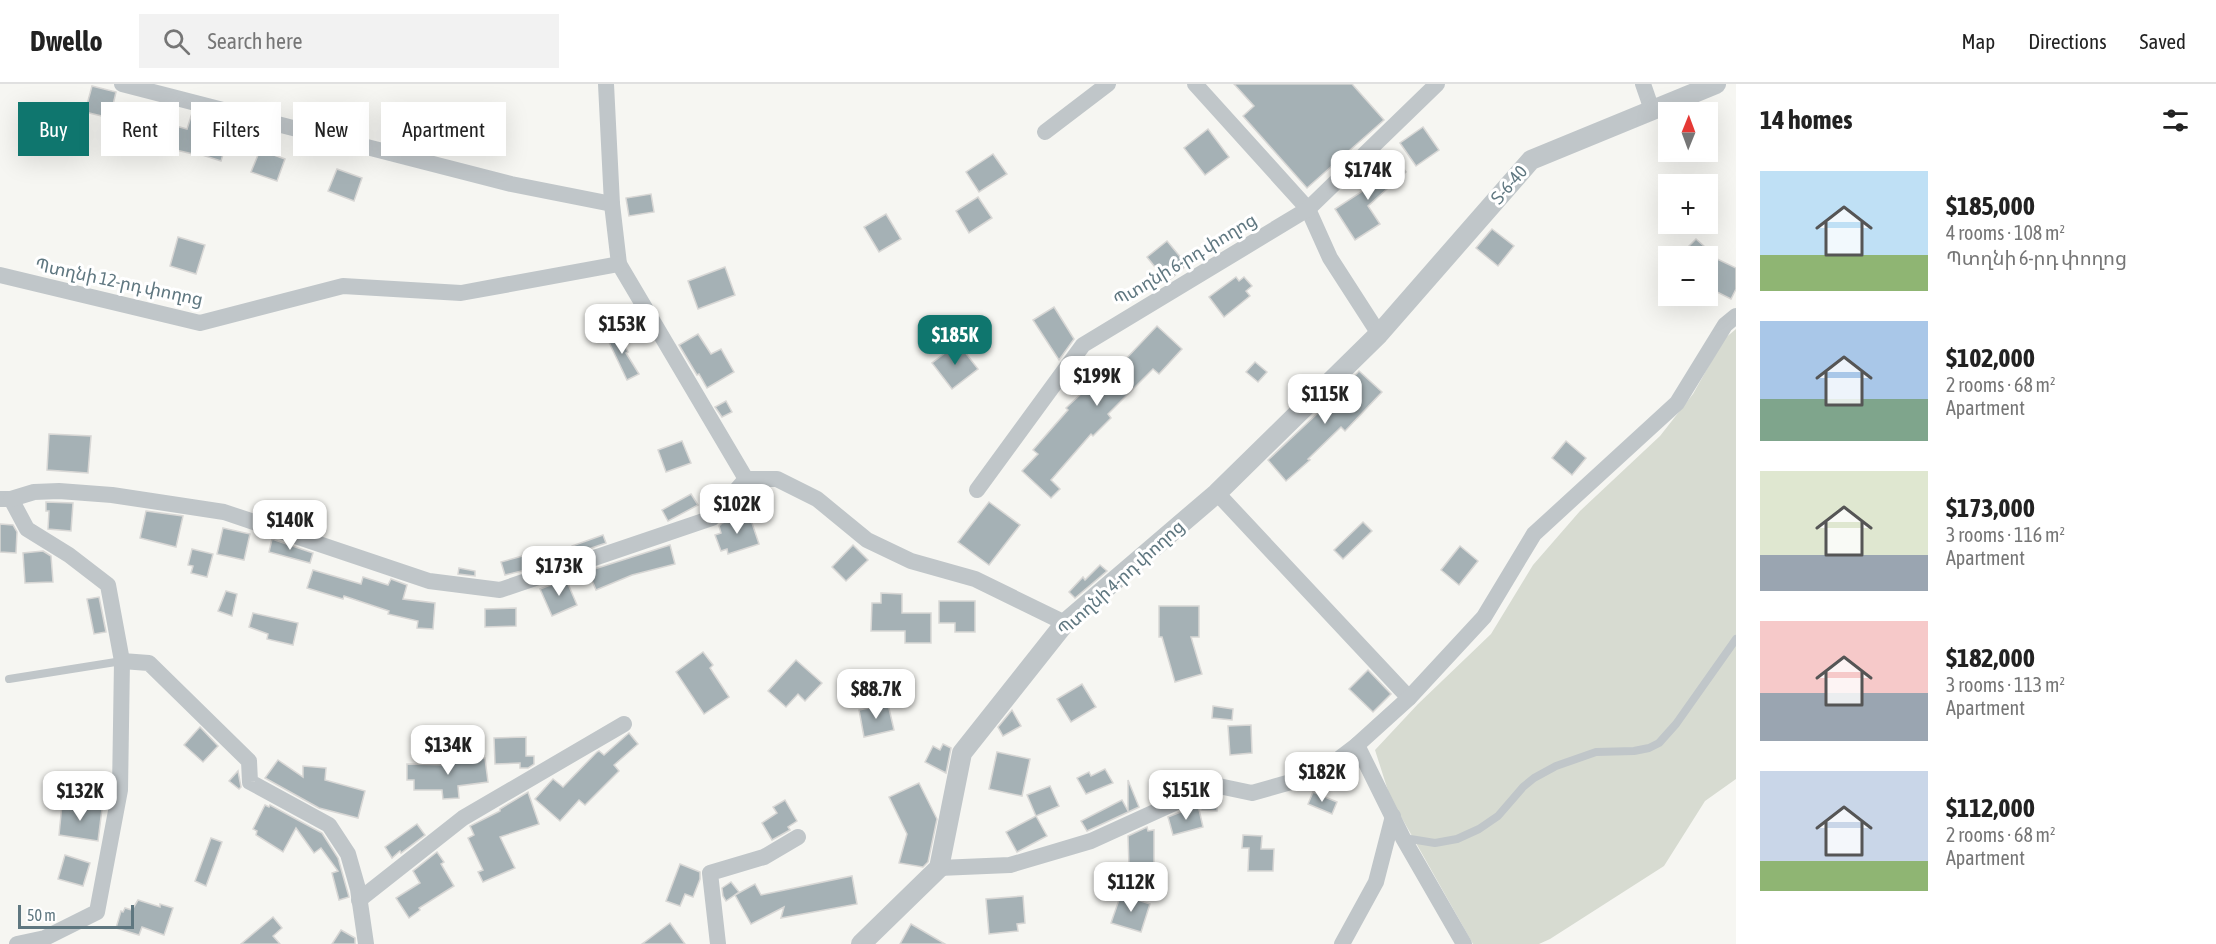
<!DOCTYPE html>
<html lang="en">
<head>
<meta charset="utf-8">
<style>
  :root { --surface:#fff; --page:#f2f2f2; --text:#222; --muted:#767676; --line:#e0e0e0; --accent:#0f766e }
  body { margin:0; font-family:"Asap Condensed","Noto Sans Armenian",sans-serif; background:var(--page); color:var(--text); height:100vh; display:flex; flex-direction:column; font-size:22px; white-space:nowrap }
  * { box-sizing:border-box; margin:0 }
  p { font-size:20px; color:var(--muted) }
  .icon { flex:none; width:33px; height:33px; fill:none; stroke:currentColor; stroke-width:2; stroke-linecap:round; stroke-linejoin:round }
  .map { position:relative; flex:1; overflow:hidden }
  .side { display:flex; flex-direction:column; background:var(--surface); width:480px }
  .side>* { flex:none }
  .top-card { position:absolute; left:18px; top:18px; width:570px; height:54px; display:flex; gap:12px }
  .needle { width:39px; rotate:1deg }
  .tools { position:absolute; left:1658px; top:18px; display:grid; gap:12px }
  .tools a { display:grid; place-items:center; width:60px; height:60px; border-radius:0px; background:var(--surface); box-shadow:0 6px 24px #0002; font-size:30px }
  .scale { position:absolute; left:18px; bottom:15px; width:116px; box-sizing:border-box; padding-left:6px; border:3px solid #5f7780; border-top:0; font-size:16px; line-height:21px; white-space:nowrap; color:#5f7780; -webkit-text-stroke:4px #fff; paint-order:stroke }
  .price { position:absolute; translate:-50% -51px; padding:0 14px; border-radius:12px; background:#fff; color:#222; font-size:20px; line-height:39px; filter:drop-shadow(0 2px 3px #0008) }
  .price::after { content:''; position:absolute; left:50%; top:36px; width:18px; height:14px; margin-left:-9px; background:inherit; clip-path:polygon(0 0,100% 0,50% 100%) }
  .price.active { background:var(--accent); color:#fff }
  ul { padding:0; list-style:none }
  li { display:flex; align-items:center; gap:18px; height:150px; padding:0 24px }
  li span { display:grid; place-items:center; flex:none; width:168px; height:120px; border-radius:0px; color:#555 }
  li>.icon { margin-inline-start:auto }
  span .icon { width:72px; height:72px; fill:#fffc; stroke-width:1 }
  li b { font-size:26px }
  h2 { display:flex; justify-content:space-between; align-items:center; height:72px; padding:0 24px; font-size:26px }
  .tag { padding:0 21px; border-radius:0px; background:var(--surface); box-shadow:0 6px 24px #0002; font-size:21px; line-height:54px }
  .tag.active { background:var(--accent); color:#fff }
  header { display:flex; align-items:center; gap:36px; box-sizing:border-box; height:84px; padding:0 30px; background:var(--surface); border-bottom:2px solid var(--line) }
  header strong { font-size:28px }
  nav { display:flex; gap:33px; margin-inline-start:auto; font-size:21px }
  .search { width:420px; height:54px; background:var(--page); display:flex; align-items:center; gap:15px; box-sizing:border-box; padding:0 21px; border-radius:0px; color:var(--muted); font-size:22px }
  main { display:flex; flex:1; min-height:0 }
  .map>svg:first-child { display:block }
  .green { fill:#d7dbd1 }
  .building { fill:#a5b1b5; stroke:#d8d7d5; stroke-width:1.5 }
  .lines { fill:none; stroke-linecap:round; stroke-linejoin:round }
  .service { stroke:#c0c6c9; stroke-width:8 }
  .minor { stroke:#c0c6c9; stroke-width:16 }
  .tertiary { stroke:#c0c6c9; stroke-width:20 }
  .labels { text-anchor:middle; stroke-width:6; stroke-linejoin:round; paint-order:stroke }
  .street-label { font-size:18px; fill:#5f7780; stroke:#fff }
</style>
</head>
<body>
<header>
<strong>Dwello</strong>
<div class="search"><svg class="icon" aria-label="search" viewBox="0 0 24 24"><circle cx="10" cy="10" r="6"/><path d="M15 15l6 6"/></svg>Search here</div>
<nav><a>Map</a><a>Directions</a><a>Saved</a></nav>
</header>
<main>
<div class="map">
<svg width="1736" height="860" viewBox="0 0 1736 860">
  <rect width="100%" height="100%" fill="#f6f6f2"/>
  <polygon class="green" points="1736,245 1736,695 1705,717 1664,782 1550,855 1539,860 1473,860 1390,713 1375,666 1418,620 1491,550 1533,481 1580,427 1660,352 1693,310 1724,255"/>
  <g class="building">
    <polygon points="1234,0 1352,0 1384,36 1307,104 1243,32 1254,22"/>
    <polygon points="92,2 116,8 110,34 85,28"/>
    <polygon points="192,29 202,31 198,48 227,57 221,77 193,68 193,70 163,63 169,40 187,45"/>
    <polygon points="1423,43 1439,66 1416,82 1400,59"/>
    <polygon points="1208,45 1229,73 1205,91 1184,64"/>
    <polygon points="260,66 285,75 277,97 251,88"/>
    <polygon points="993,70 1007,90 979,108 966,88"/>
    <polygon points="1385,76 1395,87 1402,83 1406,88 1368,122 1380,140 1355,156 1335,125 1372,101 1365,94"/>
    <polygon points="337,85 362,94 354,117 328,107"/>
    <polygon points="651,110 654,128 629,132 626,114"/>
    <polygon points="978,113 992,134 969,149 956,127"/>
    <polygon points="886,130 901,155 879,168 864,143"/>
    <polygon points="1492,145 1514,162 1498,182 1476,164"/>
    <polygon points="178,153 205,161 196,190 170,182"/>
    <polygon points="1696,155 1705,163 1695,172 1679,172"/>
    <polygon points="1167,157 1187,181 1167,198 1147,173"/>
    <polygon points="1707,170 1736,184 1736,205 1731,215 1707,203"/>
    <polygon points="725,183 735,211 698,225 688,197"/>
    <polygon points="1236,193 1239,197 1244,193 1252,202 1246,207 1250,212 1224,233 1209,213"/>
    <polygon points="1054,223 1074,255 1059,276 1033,236"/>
    <polygon points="1157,242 1182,265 1159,290 1153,285 1108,330 1111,334 1093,352 1091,350 1051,396 1060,405 1051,414 1022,387 1038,370 1033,366 1068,326 1066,324 1119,274 1123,278"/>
    <polygon points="618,247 628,268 626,269 639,290 627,296 606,252"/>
    <polygon points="698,250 711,270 721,265 734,288 707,304 699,290 697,291 679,261"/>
    <polygon points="958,259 978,285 952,305 932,279"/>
    <polygon points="1255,278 1267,288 1258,298 1246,288"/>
    <polygon points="1359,287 1382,308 1345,347 1341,343 1308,375 1310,376 1286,397 1268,376 1337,311"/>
    <polygon points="726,317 732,328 722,333 715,323"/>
    <polygon points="49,350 91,352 88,389 47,386"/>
    <polygon points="682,357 691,379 666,388 658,366"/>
    <polygon points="1566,357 1586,374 1572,391 1552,374"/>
    <polygon points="691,410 698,421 668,437 662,426"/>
    <polygon points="46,418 73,419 71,447 48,445 49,427 46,427"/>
    <polygon points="989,418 1020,441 989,481 958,458"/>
    <polygon points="146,427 183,432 176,463 140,454"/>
    <polygon points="749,430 759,460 728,470 727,465 721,467 715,451 721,449 719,442 722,439"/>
    <polygon points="1363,438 1372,447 1343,475 1334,466"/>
    <polygon points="0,440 13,441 17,448 16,469 0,468"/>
    <polygon points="223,444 250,450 244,476 217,470"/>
    <polygon points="603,451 606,459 574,470 572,462"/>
    <polygon points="272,455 313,469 310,479 269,468"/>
    <polygon points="670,461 675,480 632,491 596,506 588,487"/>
    <polygon points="853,461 868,476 846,497 832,483"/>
    <polygon points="1460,462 1478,477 1459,501 1441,486"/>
    <polygon points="192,465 213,470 207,493 191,489 193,482 188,481"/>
    <polygon points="43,467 51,472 53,498 25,499 23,469"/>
    <polygon points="526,471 530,485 505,491 501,478"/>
    <polygon points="1100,481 1107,487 1075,514 1069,508 1083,493 1085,496"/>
    <polygon points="459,484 475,487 475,492 458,490"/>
    <polygon points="313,486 361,500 363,493 388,501 391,495 407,501 403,515 435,519 433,545 417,544 418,537 388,530 389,527 344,512 343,515 307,504"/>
    <polygon points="566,495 577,521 552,532 540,505"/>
    <polygon points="226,507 237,510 232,532 218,527"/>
    <polygon points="881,509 902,510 902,529 931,529 931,559 905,559 905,547 871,547 872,519 881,519"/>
    <polygon points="99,513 106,548 94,550 87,515"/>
    <polygon points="939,517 975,517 975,548 955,548 955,539 939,539"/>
    <polygon points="1159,522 1199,522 1199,553 1191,553 1202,590 1175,598 1162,553 1159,553"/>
    <polygon points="516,524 516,542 485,543 485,525"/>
    <polygon points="253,529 298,539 293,561 267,555 268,550 249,543"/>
    <polygon points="703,568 713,581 710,584 729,613 704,630 676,588"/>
    <polygon points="796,576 822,599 805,617 798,610 786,623 768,607"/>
    <polygon points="1368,586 1391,610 1373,628 1349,605"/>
    <polygon points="1082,600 1096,623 1071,638 1057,615"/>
    <polygon points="888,620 894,646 864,653 859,626"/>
    <polygon points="1213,622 1233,625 1232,636 1212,634"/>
    <polygon points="1012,626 1021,642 1003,652 998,643"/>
    <polygon points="1251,641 1252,669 1230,671 1228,642"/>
    <polygon points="200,643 218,662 203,678 184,661"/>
    <polygon points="629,649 638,660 614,681 619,687 585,721 579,716 560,737 535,715 553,695 563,703 597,668 599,667 604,671"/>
    <polygon points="526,653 526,672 534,672 534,680 528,684 520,684 520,679 495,680 494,654"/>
    <polygon points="943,660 951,664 946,689 925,678 933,662 940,666"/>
    <polygon points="997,668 1030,675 1022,712 989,705"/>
    <polygon points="485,674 488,698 458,702 459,714 443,715 442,706 414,706 414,696 407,696 407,680 450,681 450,679"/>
    <polygon points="278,676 303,693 303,682 326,684 325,696 365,707 358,734 319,724 265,694"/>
    <polygon points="1105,685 1113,699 1086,710 1077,694 1089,688 1091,692"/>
    <polygon points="238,687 241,703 239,705 229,697"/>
    <polygon points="1128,696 1139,723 1087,747 1081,737 1122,716 1128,727"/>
    <polygon points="919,699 937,735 928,778 923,783 899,779 907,750 889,713"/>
    <polygon points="1050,702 1059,722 1036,732 1027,711"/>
    <polygon points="528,708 539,740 500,753 515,784 483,798 478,788 483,786 468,754 474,751 470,742 500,727 500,725"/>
    <polygon points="1313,708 1337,718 1332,730 1308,720"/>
    <polygon points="1209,715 1217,715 1217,727 1201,726 1201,719"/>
    <polygon points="785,716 797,737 788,743 790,746 772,756 762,739 777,729 773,723"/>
    <polygon points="62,720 102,725 98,757 59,751"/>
    <polygon points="265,721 269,723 270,721 322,749 338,774 349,813 339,816 332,789 338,787 321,764 314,769 296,744 283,768 256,751 257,747 253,745"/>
    <polygon points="1198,721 1203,743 1173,751 1168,733"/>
    <polygon points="1036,732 1047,752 1017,768 1006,748"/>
    <polygon points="417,740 425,751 401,769 400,767 392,774 385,763"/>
    <polygon points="1147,743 1148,747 1154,746 1154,782 1129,783 1128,752"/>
    <polygon points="1243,751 1262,752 1261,765 1274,765 1273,787 1248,787 1249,764 1242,764"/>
    <polygon points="211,754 222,758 206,802 195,797"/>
    <polygon points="437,768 444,778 441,780 454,802 419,824 420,826 409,834 396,814 420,799 413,787"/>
    <polygon points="65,771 90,779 83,802 58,795"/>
    <polygon points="680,780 700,788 700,795 693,813 685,810 680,822 666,817"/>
    <polygon points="852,792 857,820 781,834 784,823 751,840 735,811 755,800 761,811"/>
    <polygon points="731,798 739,808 726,817 723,812 722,804"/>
    <polygon points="1121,810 1150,820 1141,848 1111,839"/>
    <polygon points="1023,812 1025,839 1017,840 1018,847 989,850 986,815"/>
    <polygon points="138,816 160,823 160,820 173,824 164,851 142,843 139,851 116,844 121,827 123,828 125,824 132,826"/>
    <polygon points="273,833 282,844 273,852 280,860 241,860"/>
    <polygon points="670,839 685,860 642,860"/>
    <polygon points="911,840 945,860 900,860"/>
    <polygon points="341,846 355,854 355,860 332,860"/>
  </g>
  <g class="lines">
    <g class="service">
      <polyline points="9,595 122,577"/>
      <polyline points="1404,754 1435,759 1457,755 1479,745 1498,732 1523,703 1534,694 1556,682 1596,668 1634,667 1649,664 1659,659 1676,640 1736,555"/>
    </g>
    <g class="minor">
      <polyline points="122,0 511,100 612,120"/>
      <polyline points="606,0 612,120 619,180 746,395"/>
      <polyline points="1195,0 1308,125 1330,174 1379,250"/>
      <polyline points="1643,0 1652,26"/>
      <polyline points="1045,48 1108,0"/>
      <polyline points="0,191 200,239 343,202 461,209 619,180"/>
      <polyline points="977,406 1083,261 1308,125 1437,0"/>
      <polyline points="1217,409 1409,614"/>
      <polyline points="1,415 11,415 27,445 69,471 108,501 122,577 120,706 97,828 45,854 17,860"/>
      <polyline points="11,415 34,408 59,407 112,411 224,428 429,497 500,506 712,434 746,395 777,395 817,415 867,456 911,477 975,495 1065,539"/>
      <polyline points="122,577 149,579 249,677 250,698 329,741 348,770 358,805 366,860"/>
      <polyline points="1357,661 1403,754 1464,860"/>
      <polyline points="939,784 1010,781 1091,757 1214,701 1252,709 1319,690 1357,661 1409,614 1484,533 1534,450 1677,319 1725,241 1736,232"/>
      <polyline points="359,816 463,734 624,640"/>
      <polyline points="718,860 710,789 764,773 798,753"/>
      <polyline points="1342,860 1376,798 1393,732"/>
    </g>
    <polyline class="tertiary" points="861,860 939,784 962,669 1065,539 1217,409 1379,250 1531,76 1716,0"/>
  </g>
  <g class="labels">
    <g class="street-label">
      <text transform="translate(1509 101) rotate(-49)" y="6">Տ-6-40</text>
      <text transform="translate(1185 176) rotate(-31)" y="6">Պտղնի 6-րդ փողոց</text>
      <text transform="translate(119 198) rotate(12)" y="6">Պտղնի 12-րդ փողոց</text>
      <text transform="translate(1121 494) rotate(-42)" y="6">Պտղնի 4-րդ փողոց</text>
    </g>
  </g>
</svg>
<div class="tools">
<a><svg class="needle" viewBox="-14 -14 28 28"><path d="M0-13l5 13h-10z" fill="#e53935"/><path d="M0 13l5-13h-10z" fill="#767676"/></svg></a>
<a>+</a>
<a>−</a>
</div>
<div class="scale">50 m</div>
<b class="price" style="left:1368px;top:117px">$174K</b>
<b class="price" style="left:622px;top:271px">$153K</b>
<b class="price active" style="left:955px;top:282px">$185K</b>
<b class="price" style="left:1097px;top:323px">$199K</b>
<b class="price" style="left:1325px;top:341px">$115K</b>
<b class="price" style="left:737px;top:451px">$102K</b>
<b class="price" style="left:290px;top:467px">$140K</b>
<b class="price" style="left:559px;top:513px">$173K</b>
<b class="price" style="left:876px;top:636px">$88.7K</b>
<b class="price" style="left:448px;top:692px">$134K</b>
<b class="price" style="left:1322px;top:719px">$182K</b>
<b class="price" style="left:1186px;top:737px">$151K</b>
<b class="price" style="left:80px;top:738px">$132K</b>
<b class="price" style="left:1131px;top:829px">$112K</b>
<div class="top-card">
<a class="tag active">Buy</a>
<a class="tag">Rent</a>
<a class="tag">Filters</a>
<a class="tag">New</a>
<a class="tag">Apartment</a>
</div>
</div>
<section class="side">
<h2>14 homes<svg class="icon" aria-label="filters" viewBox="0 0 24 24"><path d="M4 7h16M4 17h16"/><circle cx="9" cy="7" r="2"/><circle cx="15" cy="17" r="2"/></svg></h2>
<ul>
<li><span style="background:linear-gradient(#bfe0f5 70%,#8fb573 0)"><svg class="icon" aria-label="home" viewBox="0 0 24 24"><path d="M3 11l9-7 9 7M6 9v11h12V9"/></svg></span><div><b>$185,000</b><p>4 rooms · 108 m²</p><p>Պտղնի 6-րդ փողոց</p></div></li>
<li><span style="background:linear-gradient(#a9c7e8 65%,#7fa58c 0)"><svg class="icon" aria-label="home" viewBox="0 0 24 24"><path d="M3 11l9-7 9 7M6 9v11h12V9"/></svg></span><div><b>$102,000</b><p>2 rooms · 68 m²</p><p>Apartment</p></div></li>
<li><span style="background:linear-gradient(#dfe7d0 70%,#9aa5b1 0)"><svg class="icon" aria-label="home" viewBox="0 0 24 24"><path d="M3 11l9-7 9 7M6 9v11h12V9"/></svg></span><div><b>$173,000</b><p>3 rooms · 116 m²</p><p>Apartment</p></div></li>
<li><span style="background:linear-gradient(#f6c9c9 60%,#9aa5b1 0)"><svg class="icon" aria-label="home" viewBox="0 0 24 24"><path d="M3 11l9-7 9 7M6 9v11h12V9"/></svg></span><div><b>$182,000</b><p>3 rooms · 113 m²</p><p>Apartment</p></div></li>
<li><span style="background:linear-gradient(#c9d6e8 75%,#8fb573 0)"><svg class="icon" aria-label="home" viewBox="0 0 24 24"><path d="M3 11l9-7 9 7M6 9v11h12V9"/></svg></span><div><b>$112,000</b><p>2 rooms · 68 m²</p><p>Apartment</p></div></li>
</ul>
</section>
</main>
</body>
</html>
